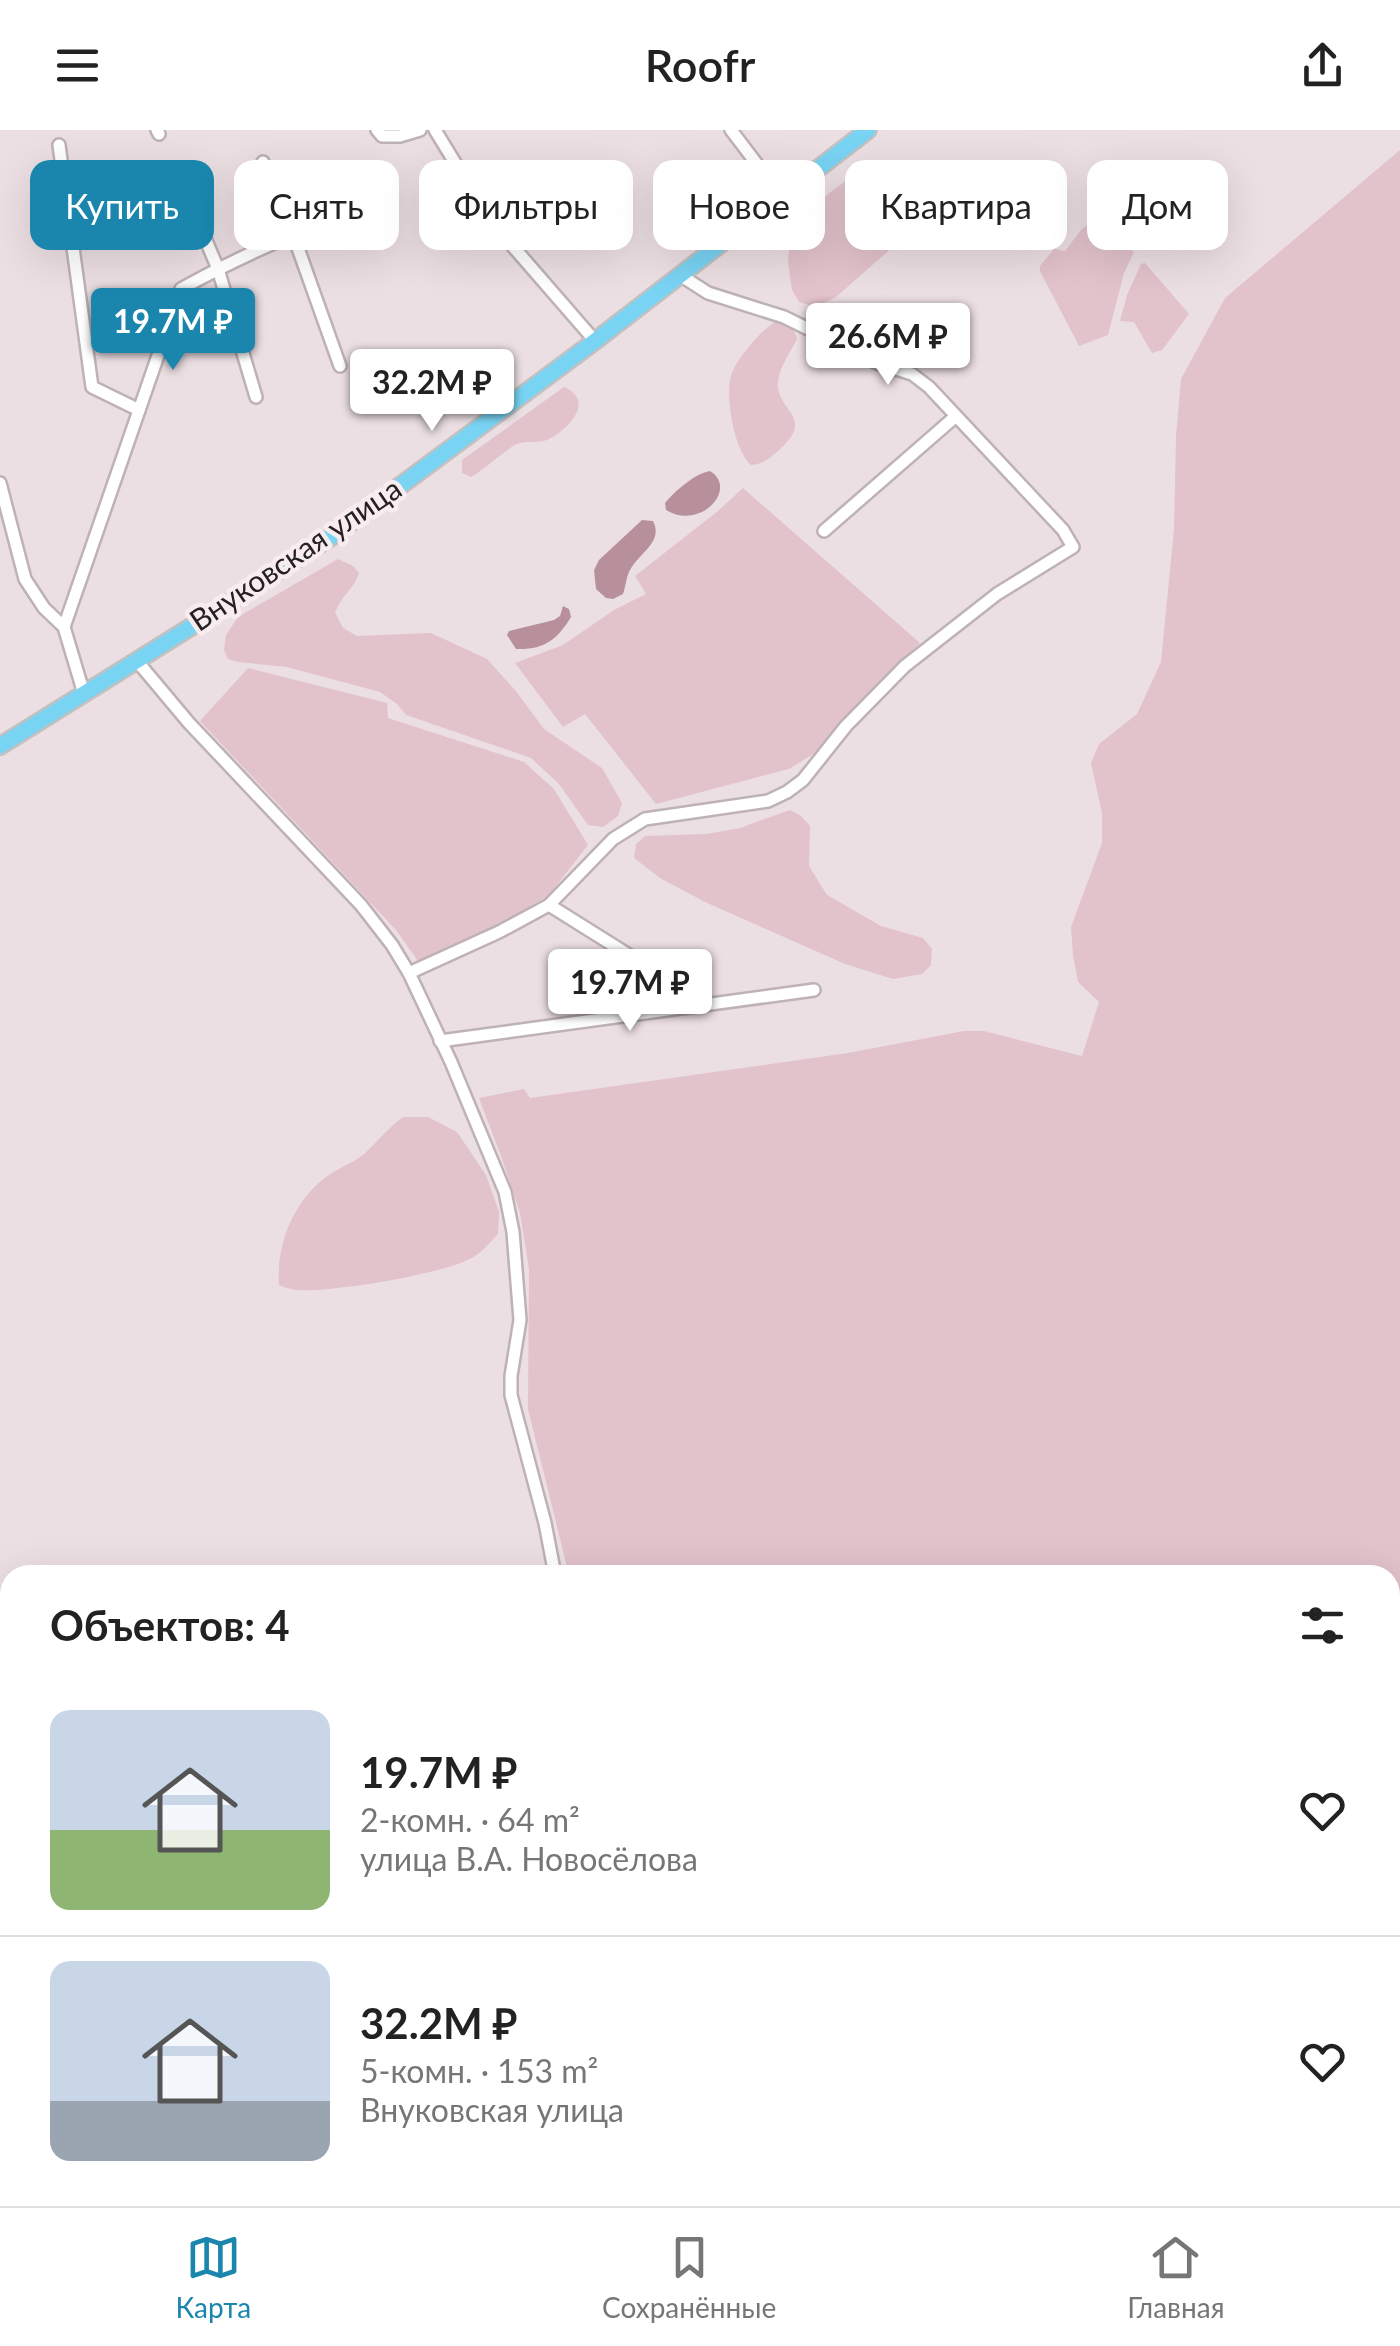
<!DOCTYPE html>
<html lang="ru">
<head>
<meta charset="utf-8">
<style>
  :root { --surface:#fff; --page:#f2f2f2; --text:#222; --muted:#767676; --line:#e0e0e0; --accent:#1a86ad }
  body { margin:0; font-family:Lato,sans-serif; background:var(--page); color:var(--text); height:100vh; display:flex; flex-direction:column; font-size:38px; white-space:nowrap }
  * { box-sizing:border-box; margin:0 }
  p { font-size:32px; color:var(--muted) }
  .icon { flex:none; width:55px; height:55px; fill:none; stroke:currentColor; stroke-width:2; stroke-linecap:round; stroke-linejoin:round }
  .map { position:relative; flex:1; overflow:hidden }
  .side { position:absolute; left:0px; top:1435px; width:1400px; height:642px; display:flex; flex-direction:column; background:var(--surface); border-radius:30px 30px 0 0; box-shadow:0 10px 40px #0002 }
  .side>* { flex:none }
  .top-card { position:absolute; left:30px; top:30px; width:1340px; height:90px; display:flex; gap:20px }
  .price { position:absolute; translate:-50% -85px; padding:0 22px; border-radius:10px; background:#fff; color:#222; font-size:32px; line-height:65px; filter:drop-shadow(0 2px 5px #0008) }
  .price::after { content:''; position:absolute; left:50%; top:60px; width:30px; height:22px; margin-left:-15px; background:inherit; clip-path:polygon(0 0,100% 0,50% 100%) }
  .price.on { background:var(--accent); color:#fff }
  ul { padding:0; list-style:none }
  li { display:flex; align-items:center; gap:30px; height:250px; padding:0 50px }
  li+li { border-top:2px solid var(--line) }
  li span { display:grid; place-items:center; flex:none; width:280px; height:200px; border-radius:20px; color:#555 }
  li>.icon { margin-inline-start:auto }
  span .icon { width:120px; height:120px; fill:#fffc; stroke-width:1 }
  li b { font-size:42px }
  h2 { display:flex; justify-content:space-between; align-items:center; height:120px; padding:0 50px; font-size:42px }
  .chip { padding:0 35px; border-radius:20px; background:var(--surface); box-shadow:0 10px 40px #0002; font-size:35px; line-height:90px }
  .chip.on { background:var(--accent); color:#fff }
  header { display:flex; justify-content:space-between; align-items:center; height:130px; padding:0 50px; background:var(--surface); font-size:45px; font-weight:600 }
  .menu { display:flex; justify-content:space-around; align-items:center; height:140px; border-top:2px solid var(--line); background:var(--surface); font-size:28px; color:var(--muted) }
  .menu a { display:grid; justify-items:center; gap:5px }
  .menu .on { color:var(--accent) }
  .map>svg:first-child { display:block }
  .green { fill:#e2c2cb }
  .water { fill:#b8909c }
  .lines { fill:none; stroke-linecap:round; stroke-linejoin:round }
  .stream { stroke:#b8909c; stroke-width:2.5 }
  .minor-casing { stroke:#beb2b5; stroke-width:16 }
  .major-casing { stroke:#c2c1c1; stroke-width:20 }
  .minor { stroke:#fff; stroke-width:11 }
  .major { stroke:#79d3f3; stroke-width:15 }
  .labels { text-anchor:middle; stroke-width:9; stroke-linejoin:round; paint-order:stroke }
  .street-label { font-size:30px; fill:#252122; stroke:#f9ecf0 }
</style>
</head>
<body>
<header><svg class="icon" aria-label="menu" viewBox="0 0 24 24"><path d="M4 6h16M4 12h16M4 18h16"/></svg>Roofr<svg class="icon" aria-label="share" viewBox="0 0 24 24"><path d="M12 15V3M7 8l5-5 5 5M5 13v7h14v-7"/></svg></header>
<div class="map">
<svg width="1400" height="2076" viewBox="0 0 1400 2076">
  <rect width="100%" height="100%" fill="#ecdfe3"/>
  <g class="green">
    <polygon points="1400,20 1400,2076 862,2076 855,2068 1390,2068 1390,1445 569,1445 528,1279 529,1139 520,1083 501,1026 479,968 524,959 530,968 848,923 964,901 984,901 1082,926 1099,872 1078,852 1073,825 1071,797 1102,713 1102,683 1091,633 1099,614 1137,584 1161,532 1174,399 1176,306 1181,249 1225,168"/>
    <path d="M864,37c20,2 20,15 33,25 7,5 17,5 21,15 1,2 1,15 1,17l-83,73 -21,10 -16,-5 -7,-12 -4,-28 2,-25 17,-27z"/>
    <polygon points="1094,89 1134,122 1124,143 1108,205 1079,216 1040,141 1040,136 1054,119 1065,121 1081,100"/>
    <polygon points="1145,133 1189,184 1162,220 1152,223 1134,192 1120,191 1127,165 1141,134"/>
    <path d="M775,192c12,2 19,4 22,17 -6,13 -18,28 -19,43 -3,29 40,34 0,69 -10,8 -14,13 -27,14 -17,-15 -26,-68 -20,-89 4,-15 30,-46 44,-54z"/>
    <path d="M564,257c31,13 6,42 -15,52 -9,5 -22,1 -32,5 -11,5 -32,25 -46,33l-9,-4v-13z"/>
    <polygon points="743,358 920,513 815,623 789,639 656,674 585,584 563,597 515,533 563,515 614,480 646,464 635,446 718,381"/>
    <path d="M338,429l15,7 6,7c-5,16 -18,23 -24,40l8,15 14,8 74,-3 56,26 29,32 28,38 58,39 20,35 -4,13 -15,11 -15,-2 -29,-41 -28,-26 -125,-43 -9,-11 -17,-12 -93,-25 -49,-5 -10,-3 -4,-9 2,-15 12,-18z"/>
    <polygon points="248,538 387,573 388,588 524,632 554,659 588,715 549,765 493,798 418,831 396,800 200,591"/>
    <polygon points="790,680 801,686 810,696 809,736 827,765 881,796 923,808 932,819 931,835 922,844 893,849 845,834 705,772 660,748 634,728 636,714 645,706 706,704 740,698"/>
    <path d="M403,987h25l29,15 29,43 13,37 -1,22c-7,7 -15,17 -23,22 -27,18 -147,37 -180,34 -4,-1 -12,-3 -16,-5 -3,-41 15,-86 50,-110 11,-8 24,-12 34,-20 14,-13 25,-27 40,-38z"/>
  </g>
  <g class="water">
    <path d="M710,341c29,18 -10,60 -44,39l-1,-7c10,-12 29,-29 45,-32z"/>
    <path d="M642,390l11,1c11,21 -14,32 -23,49 -4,7 -4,16 -7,24l-10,5 -7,-1 -10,-9 -2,-19 5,-10z"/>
    <path d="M563,476l6,3 2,8c-14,23 -27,33 -55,32l-9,-14 2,-4 45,-11 6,-4z"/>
  </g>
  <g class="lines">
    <g class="stream">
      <polyline points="0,1501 10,1507"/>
      <polyline points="979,2068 988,2076"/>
    </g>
    <g class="minor-casing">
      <g id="minor">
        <polyline points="157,0 159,4"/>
        <polyline points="377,0 382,6 400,6 420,0"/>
        <polyline points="435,0 490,90 595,211"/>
        <polyline points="731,0 782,67"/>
        <polyline points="59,15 92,257 139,280"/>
        <polyline points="263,32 293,104 340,236"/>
        <polyline points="178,44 218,139 256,267"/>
        <polyline points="0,353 25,449 44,478 64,497 84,564"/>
        <polyline points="824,401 956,286"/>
        <path d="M64,497l117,-338c62,-35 127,-61 193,-87"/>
        <polyline points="137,531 189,593 361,775 392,815 409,843 451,932 505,1062 513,1102 520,1190 511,1246 511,1265 545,1393 555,1445"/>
        <polyline points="549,775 675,854 688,876"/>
        <polyline points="409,843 499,802 549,775 613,709 645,689 768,671 787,662 803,650 846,596 905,536 997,464 1073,417 1063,400 929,257 912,244 877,233 784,187 708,163 680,145"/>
        <polyline points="440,911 814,860"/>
        <polyline points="0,1739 10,1746"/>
        <polyline points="816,2068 822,2076"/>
      </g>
    </g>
    <g class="major-casing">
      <polyline id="major" points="0,616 210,485 334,405 595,211 868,0"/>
    </g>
    <use href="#minor" class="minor"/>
    <use href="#major" class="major"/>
  </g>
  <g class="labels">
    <g class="street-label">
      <text transform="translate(296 425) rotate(-34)" y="10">Внуковская улица</text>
    </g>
  </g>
</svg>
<b class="price on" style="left:173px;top:243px">19.7M ₽</b>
<b class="price" style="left:888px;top:258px">26.6M ₽</b>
<b class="price" style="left:432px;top:304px">32.2M ₽</b>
<b class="price" style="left:630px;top:904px">19.7M ₽</b>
<div class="top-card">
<a class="chip on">Купить</a>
<a class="chip">Снять</a>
<a class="chip">Фильтры</a>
<a class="chip">Новое</a>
<a class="chip">Квартира</a>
<a class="chip">Дом</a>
</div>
<section class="side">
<h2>Объектов: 4<svg class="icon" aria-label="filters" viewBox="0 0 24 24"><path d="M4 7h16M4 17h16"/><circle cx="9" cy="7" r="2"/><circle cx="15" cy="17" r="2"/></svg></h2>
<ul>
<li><span style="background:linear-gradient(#c9d6e8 60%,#8fb573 0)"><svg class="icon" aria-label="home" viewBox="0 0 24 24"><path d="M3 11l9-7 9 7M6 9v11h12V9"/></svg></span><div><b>19.7M ₽</b><p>2-комн. · 64 m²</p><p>улица В.А. Новосёлова</p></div><svg class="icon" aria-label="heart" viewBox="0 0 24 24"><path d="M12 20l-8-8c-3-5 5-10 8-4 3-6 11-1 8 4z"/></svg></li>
<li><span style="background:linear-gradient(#c9d6e8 70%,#9aa5b1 0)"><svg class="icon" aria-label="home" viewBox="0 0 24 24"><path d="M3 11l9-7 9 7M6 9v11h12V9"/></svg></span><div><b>32.2M ₽</b><p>5-комн. · 153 m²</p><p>Внуковская улица</p></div><svg class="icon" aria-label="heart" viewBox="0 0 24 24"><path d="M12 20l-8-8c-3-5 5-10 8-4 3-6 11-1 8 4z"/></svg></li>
</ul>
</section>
</div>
<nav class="menu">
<a class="on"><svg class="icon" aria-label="map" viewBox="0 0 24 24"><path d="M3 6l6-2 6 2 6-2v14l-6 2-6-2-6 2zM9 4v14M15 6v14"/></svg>Карта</a>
<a><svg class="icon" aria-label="saved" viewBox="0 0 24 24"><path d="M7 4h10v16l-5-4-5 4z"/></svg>Сохранённые</a>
<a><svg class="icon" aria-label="home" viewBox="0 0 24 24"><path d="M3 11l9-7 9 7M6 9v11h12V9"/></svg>Главная</a>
</nav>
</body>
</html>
